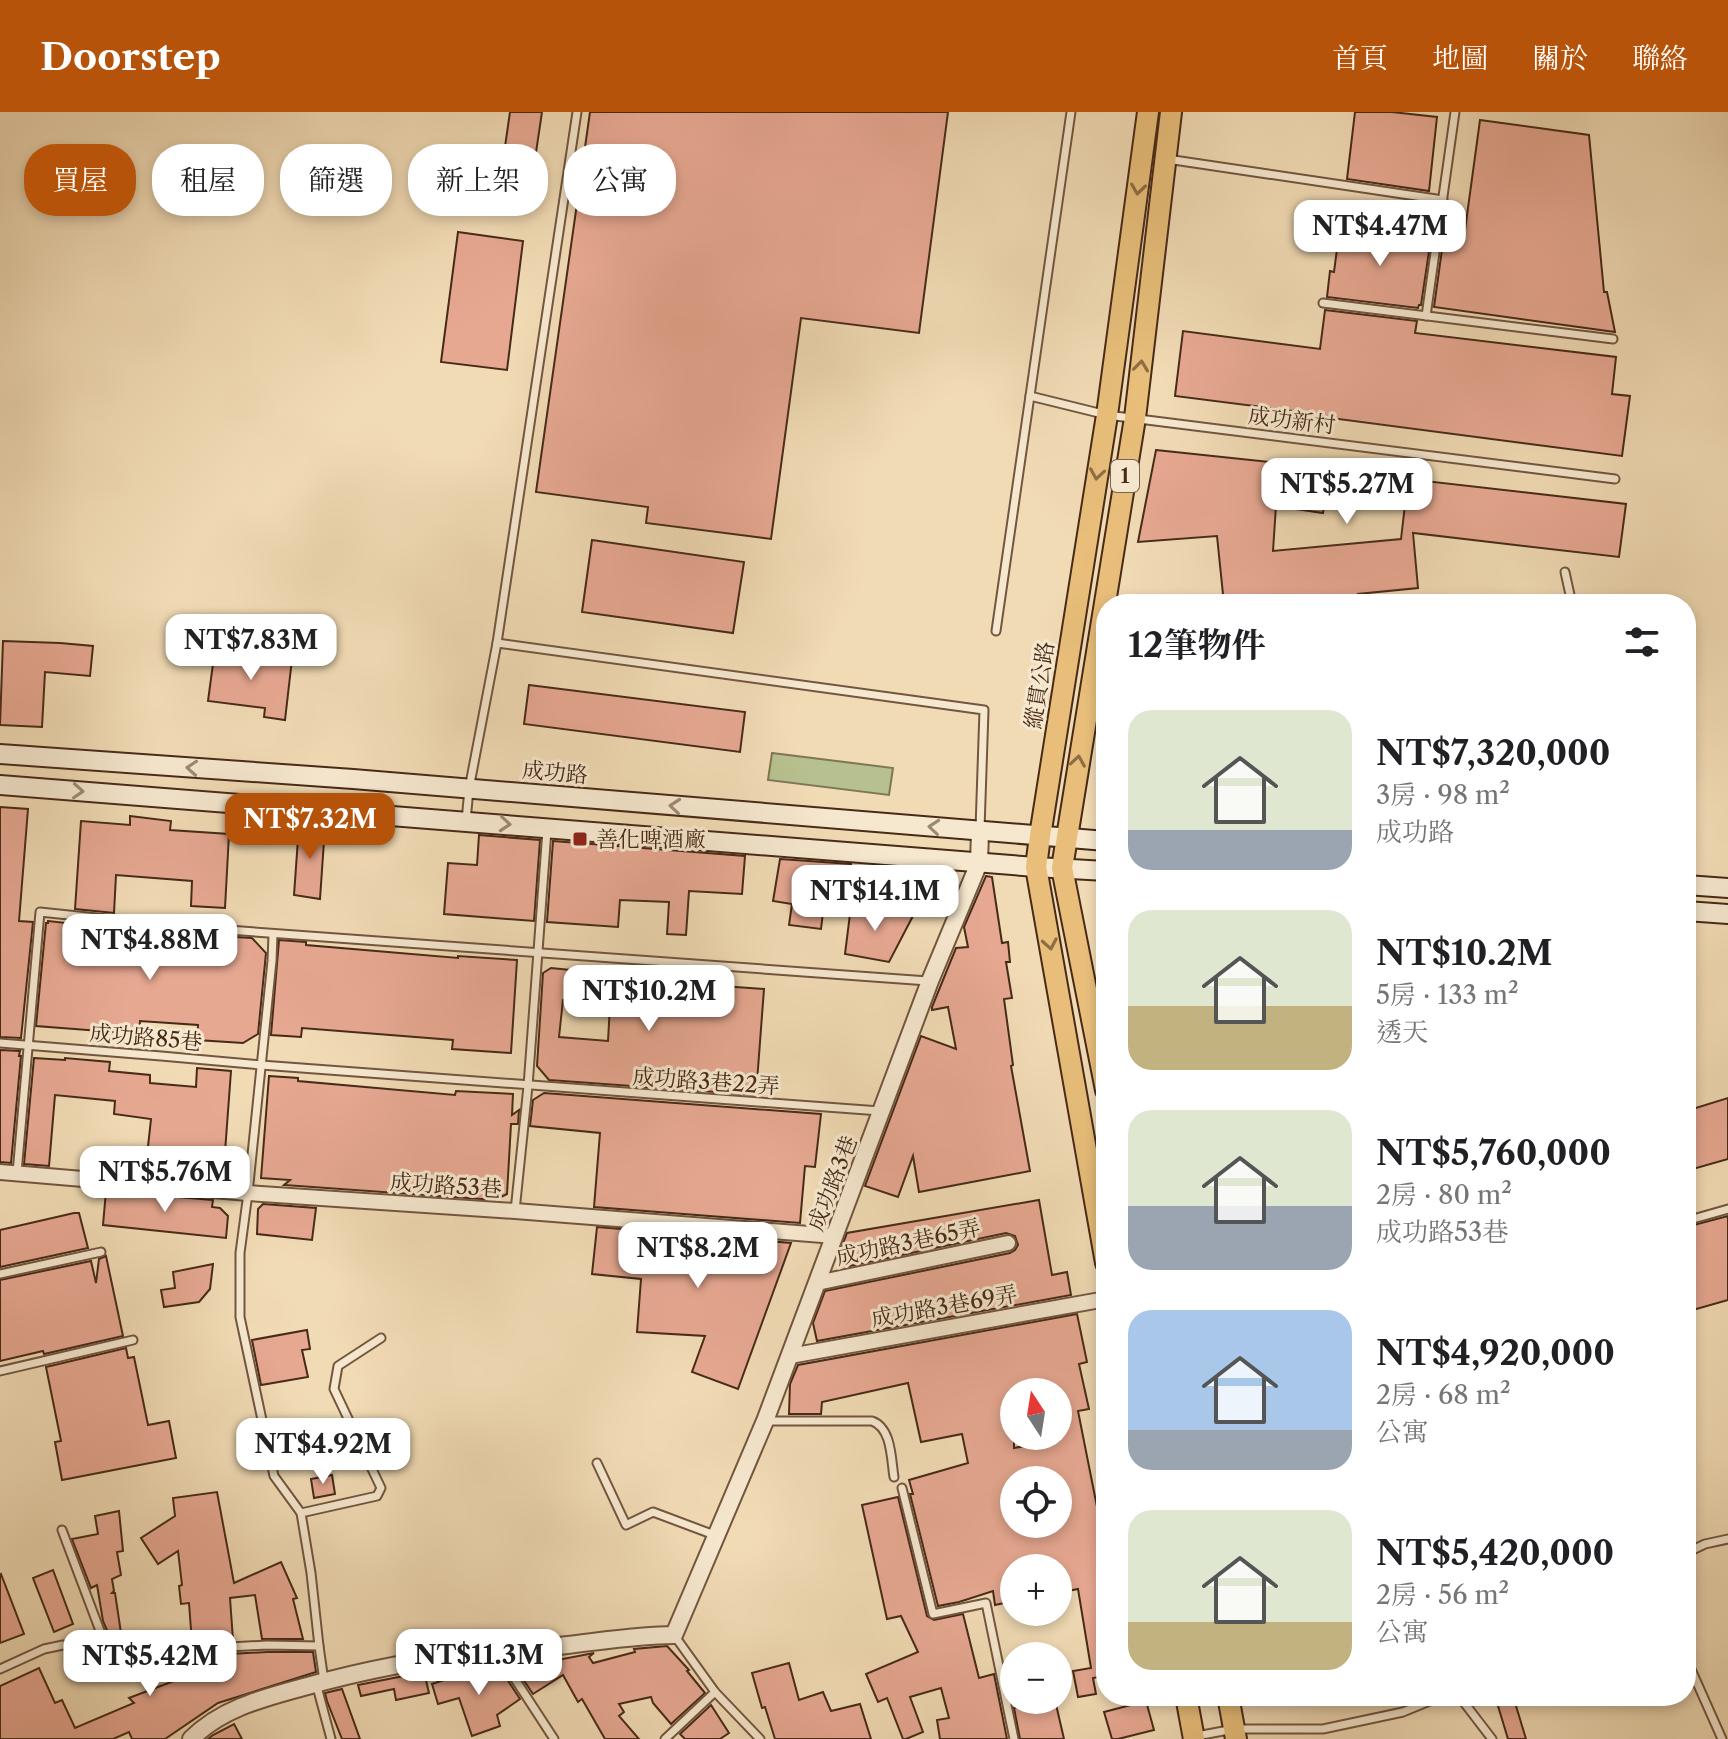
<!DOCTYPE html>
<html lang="zh-TW">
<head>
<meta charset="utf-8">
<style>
  :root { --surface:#fff; --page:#f2f2f2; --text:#202124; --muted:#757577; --accent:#b45309 }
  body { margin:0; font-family:"Libre Caslon Text","Noto Serif TC",serif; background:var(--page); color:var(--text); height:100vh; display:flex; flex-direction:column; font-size:30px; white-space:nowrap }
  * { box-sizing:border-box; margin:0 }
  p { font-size:26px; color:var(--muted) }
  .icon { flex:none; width:44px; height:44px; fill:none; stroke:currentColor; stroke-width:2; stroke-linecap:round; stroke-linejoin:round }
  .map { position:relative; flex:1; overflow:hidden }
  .details { position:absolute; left:1096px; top:482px; width:600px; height:1112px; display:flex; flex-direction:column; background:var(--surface); border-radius:32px; box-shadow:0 4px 12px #0003 }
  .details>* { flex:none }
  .top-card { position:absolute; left:24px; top:32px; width:760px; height:72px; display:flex; gap:16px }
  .needle { width:52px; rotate:348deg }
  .controls { position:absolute; left:1000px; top:1266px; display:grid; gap:16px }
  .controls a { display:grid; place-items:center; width:72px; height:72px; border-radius:50%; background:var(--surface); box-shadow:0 4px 12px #0003; font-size:40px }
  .price { position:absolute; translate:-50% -68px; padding:0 18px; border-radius:16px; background:#fff; color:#222; font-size:26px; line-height:52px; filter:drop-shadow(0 2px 4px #0008) }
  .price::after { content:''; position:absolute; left:50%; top:48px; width:24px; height:18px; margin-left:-12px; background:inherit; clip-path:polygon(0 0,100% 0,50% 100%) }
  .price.current { background:var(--accent); color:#fff }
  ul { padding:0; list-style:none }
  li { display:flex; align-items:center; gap:24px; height:200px; padding:0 32px }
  li span { display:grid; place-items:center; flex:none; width:224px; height:160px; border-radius:24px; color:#555 }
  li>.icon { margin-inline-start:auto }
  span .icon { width:96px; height:96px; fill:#fffc; stroke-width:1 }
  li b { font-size:34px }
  h2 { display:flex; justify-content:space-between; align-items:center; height:96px; padding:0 32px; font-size:34px }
  .tag { padding:0 28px; border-radius:32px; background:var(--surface); box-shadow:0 4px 12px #0003; font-size:28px; line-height:72px }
  .tag.current { background:var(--accent); color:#fff }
  header { display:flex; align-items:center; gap:48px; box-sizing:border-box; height:112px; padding:0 40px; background:var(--accent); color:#fff }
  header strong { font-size:38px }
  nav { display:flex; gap:44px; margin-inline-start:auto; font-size:28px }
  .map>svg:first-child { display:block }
  .green { fill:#b7c18f; stroke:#7f7654; stroke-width:2 }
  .building { fill:#e7a892; stroke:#472a18; stroke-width:2; fill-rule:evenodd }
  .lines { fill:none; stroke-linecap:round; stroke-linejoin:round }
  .service-casing { stroke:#72563f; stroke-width:11 }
  .minor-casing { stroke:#72563f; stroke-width:18 }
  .tertiary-casing { stroke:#72563f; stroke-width:20 }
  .secondary-casing { stroke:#472a18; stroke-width:22 }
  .primary-casing { stroke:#472a18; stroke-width:24 }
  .service { stroke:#f6e8cf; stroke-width:7 }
  .minor { stroke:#f6e8cf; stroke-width:14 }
  .tertiary { stroke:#f6e8cf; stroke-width:16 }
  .secondary { stroke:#f6e8cf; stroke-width:18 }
  .primary { stroke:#e8be7a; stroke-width:20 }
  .oneway { stroke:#8f6d44 }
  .oneway2 { stroke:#9e8974 }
  .poi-dot { fill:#8f2418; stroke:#f6e8cf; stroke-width:3 }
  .labels { text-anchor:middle; stroke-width:6; stroke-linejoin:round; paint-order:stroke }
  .shield { fill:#f6e8cf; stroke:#7c634f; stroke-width:2 }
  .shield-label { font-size:20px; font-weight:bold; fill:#472a18 }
  .street-label { font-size:22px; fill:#472a18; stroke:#f6e8cf }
  .poi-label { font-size:22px; fill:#472a18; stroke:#f6e8cf; text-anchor:start }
</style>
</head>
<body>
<header>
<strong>Doorstep</strong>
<nav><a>首頁</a><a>地圖</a><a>關於</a><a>聯絡</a></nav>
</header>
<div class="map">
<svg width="1728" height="1627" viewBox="0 0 1728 1627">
  <rect width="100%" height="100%" fill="#f1dbb5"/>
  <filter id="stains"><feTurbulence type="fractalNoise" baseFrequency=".0025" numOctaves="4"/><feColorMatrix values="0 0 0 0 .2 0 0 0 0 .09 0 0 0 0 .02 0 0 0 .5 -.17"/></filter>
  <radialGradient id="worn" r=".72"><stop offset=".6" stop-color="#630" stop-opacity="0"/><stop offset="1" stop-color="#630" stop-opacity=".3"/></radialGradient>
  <polygon class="green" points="772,641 893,656 889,683 768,668"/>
  <g class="building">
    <polygon points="510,0 542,0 530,81 499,76"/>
    <polygon points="590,0 948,0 919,221 801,206 771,427 646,411 648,395 536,380"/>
    <polygon points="1355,0 1392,0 1437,5 1429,79 1347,67"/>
    <polygon points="1480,8 1589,23 1604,180 1607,180 1615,220 1434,195 1445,116 1465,118"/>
    <polygon points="1340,114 1431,126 1421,193 1419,193 1418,196 1327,185 1330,159 1334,160"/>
    <polygon points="458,120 523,129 507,258 441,250"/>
    <polygon points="1325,198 1417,209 1415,221 1616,245 1612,282 1630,284 1622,344 1300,302 1301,300 1175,284 1183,219 1320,237"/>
    <polygon points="1156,338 1289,352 1290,348 1344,357 1340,382 1326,380 1323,401 1276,394 1273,439 1401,427 1408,367 1626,392 1619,445 1413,421 1418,476 1358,482 1359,492 1224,492 1217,424 1138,430"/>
    <polygon points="592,428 744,450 733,521 582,500"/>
    <polygon points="3,529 60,531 93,534 90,564 45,560 42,615 0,613"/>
    <polygon points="215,537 292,547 285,608 264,605 265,596 208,589"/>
    <polygon points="529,573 745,600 740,640 524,612"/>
    <polygon points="0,695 28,697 19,809 33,810 21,926 0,925"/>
    <polygon points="130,704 171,709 170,718 229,722 225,796 191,794 192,769 116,763 114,801 75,797 81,709 130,713"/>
    <polygon points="299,713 325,714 320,787 294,783"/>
    <polygon points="479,723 540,728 534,809 444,802 448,751 477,753"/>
    <polygon points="553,729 745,744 742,782 689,779 686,823 667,822 669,790 620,788 618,815 547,810"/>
    <polygon points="780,747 851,752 848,786 825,784 821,817 789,813 792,792 773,789"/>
    <polygon points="986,764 992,765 1002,831 1008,830 1010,850 1006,850 1012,886 1004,887 1013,953 1011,954 1030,1059 919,1080 913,1044 898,1085 865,1074 921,924 956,937 948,895 932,898 932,895 956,836 968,835 964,815"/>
    <polygon points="851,794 914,802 889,850 845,842"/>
    <polygon points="48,809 74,812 74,810 141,817 140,826 203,830 204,823 252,826 266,841 258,922 243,931 197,928 198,913 140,909 139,922 36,914 46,811 48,811"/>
    <polygon points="279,828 306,830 306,833 458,846 458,844 517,848 511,941 452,937 453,928 302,916 301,925 271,923"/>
    <path d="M551,856l58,6 -1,4 156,11 -8,106 -207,-15 -12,-14 6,-93zM563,888l47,5 -2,36 -49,-4z"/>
    <polygon points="0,938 20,939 19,944 21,944 11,1051 0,1050"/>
    <polygon points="34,946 65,948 65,946 110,950 109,959 150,963 150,971 196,975 197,956 231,959 225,1040 221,1040 219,1066 215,1066 215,1068 145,1062 151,1007 114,1002 115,989 55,983 49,1054 24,1052"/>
    <polygon points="269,964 298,966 298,969 455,983 456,979 513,982 512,1003 519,998 518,1012 511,1012 507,1082 495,1088 284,1073 290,1068 261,1066"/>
    <polygon points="544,981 821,1002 815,1055 805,1054 800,1111 594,1095 600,1021 530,1014 533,988"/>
    <polygon points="1728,986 1728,1047 1686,1059 1686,999"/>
    <polygon points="106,1079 213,1088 212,1095 220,1096 228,1104 226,1126 103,1113"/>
    <polygon points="1039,1088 1052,1163 1067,1160 1071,1183 817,1229 813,1211 825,1179 1010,1141 1015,1138 1018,1133 1015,1124 1006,1121 845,1155 841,1137 847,1121"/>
    <polygon points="263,1092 316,1096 312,1128 257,1122 258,1097"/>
    <polygon points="74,1101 79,1101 88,1136 0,1155 0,1118"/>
    <polygon points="1728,1104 1728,1188 1686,1200 1686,1115"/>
    <polygon points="597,1115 791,1131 738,1277 692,1260 705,1224 637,1220 641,1167 592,1162"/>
    <polygon points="106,1144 123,1224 44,1242 43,1239 0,1249 0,1168 91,1149 96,1171 99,1147"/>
    <polygon points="213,1152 210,1177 199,1190 164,1195 161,1178 175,1176 173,1160"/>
    <path d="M1077,1202l10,48 -8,2 10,45 -11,2 28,141v124l-13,2 3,16 -18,3 -5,-26 18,-3 -13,-79 -20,4v-25h-44v33l-19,4 -2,-14 -34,11 -21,4 -28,-112h3l-4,-14 59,-17 -6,-29 -41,8 -13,-59 -86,19 -1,12h-32l1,-30 8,-19zM1014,1280h44v48l-44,8zM1014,1368h44v44h-44z"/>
    <polygon points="307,1218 310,1237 302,1238 308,1265 261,1273 252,1228"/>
    <polygon points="126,1236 128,1246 134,1245 148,1313 169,1309 176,1346 62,1368 55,1330 61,1329 46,1255"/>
    <polygon points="332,1363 335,1382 314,1386 311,1367"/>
    <polygon points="217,1380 234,1471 281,1450 297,1486 293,1487 303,1527 262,1527 255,1483 230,1486 233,1528 192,1531 189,1491 181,1492 179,1474 182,1473 178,1439 158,1452 141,1426 175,1404 173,1386"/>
    <polygon points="898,1385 927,1504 934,1508 963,1502 979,1566 994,1562 1007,1627 940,1627 937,1608 949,1606 941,1576 910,1585 923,1620 906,1627 903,1627 887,1586 878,1590 866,1562 918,1540 901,1504 887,1507 862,1393"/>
    <polygon points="119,1399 123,1439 117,1440 121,1463 112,1467 114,1479 112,1481 115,1481 121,1521 109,1523 103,1509 97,1473 91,1476 72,1427 98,1422 95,1404"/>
    <polygon points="53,1458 73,1512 54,1520 33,1466"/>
    <polygon points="1,1462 24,1522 0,1531 0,1463"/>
    <polygon points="667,1534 689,1558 687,1559 705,1581 671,1612 653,1591 651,1585 619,1592 624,1600 619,1604 639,1627 605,1627 582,1587 578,1590 563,1563 533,1582 511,1549 539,1547 542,1551 594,1541 589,1545 593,1551 635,1540 634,1537"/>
    <polygon points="267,1540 313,1540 316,1560 218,1591 165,1627 132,1627 129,1620 113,1627 0,1627 0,1574 39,1556 55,1591 62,1588 75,1616 134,1591 129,1586 174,1569 168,1549 193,1544"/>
    <polygon points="789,1551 799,1588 823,1580 831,1599 860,1592 871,1627 775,1627 765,1595 762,1596 752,1561"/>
    <polygon points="499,1555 520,1587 497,1603 500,1614 472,1624 459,1586 438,1592 432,1572 480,1556 483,1565"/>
    <polygon points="424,1560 429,1581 396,1588 394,1577 361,1584 358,1573"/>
    <polygon points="342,1577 360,1627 342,1627 327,1589 325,1581"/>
    <polygon points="1495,1584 1513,1584 1526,1627 1508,1627"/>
    <polygon points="1048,1588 1055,1588 1064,1627 1020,1627 1014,1596"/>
    <polygon points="1146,1589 1154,1618 1118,1627 1112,1627 1104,1600"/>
    <polygon points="711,1593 729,1621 720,1627 685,1627 680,1622"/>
    <polygon points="234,1612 242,1627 208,1627 213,1623"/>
  </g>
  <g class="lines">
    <g class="service-casing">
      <g id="service">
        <polyline points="1167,47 1443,88"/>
        <polyline points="1323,191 1613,227"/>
        <polyline points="1426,204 1455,0"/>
        <polyline points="1030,284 1107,303 1615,367"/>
        <polyline points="1565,460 1572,492"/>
        <polyline points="996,519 1071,0"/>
        <polyline points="497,531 984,598 980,717"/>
        <polyline points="466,709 469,677 497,531 577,0"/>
        <polyline points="273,822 272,849 248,1081 240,1141 240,1205 274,1364 301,1401"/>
        <polyline points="0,931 161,944 261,953 880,999"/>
        <polyline points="17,1061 40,800 173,814 928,869"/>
        <polyline points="515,1099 528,974 547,718"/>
        <polyline points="1686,1109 1728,1097"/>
        <polyline points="0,1162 101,1140"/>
        <polyline points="0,1259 133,1228"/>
        <path d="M767,1309h105c20,7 19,38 22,56"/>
        <polyline points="597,1351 626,1413 653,1400 717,1424"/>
        <polyline points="902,1376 933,1502 986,1491 1014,1627"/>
        <polyline points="62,1418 108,1540"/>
        <polyline points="1686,1441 1705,1432 1728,1427"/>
        <polyline points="674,1523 715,1580 760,1627"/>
        <polyline points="319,1534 311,1461 301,1401 377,1384 381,1376 334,1277 338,1254 381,1226"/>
        <polyline points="498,1541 554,1627"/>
        <polyline points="1686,1546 1722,1627"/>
        <polyline points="0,1557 44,1537 63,1533 108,1540 123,1546 177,1538 267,1533 319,1534 324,1569"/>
        <polyline points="316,1571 331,1627"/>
        <polyline points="1459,1584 1492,1627"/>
        <polyline points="1197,1624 1234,1617 1323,1617 1403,1600 1442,1584"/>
        <polyline points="665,1627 715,1580"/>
      </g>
    </g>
    <g class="minor-casing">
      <g id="minor">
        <polyline points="0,1060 248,1081 515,1099 835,1124"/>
        <polyline points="817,1171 1008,1131"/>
        <polyline points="790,1244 1106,1187"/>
      </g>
    </g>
    <g class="tertiary-casing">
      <path id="tertiary" d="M191,1627c30,-30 69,-40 109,-51 64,-18 132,-31 198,-37 20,-2 41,-3 61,-5 38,-4 77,-11 115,-11l91,-214 165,-440 49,-118 1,-32"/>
    </g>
    <g class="secondary-casing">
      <g id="secondary">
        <polyline points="0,642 353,667 1106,729"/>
        <polyline points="0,673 1036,755 1106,759"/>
        <polyline points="1686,773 1728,776"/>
        <polyline points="1686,799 1728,802"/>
      </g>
    </g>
    <g class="primary-casing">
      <g id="primary">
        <polyline points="1106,978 1062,756 1135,306 1171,0"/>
        <polyline points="1106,1151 1036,755 1040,724 1107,303 1148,0"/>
        <polyline points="1186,1584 1194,1627"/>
        <polyline points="1228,1584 1236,1627"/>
      </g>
    </g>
    <use href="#service" class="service"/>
    <use href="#minor" class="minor"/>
    <use href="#tertiary" class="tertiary"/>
    <use href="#secondary" class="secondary"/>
    <use href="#primary" class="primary"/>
  </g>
  <defs><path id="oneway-chevron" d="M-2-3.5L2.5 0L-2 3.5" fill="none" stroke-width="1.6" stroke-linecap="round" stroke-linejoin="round" transform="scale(2)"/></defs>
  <g class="oneway">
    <use href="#oneway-chevron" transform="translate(1138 77) rotate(98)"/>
    <use href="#oneway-chevron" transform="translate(1141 254) rotate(-83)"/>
    <use href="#oneway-chevron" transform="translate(1097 362) rotate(99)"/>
    <use href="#oneway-chevron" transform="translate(1078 649) rotate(-81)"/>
    <use href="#oneway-chevron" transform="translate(1050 832) rotate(80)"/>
  </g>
  <g class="oneway2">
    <use href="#oneway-chevron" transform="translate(192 656) rotate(-176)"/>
    <use href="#oneway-chevron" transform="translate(78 679) rotate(4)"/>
    <use href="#oneway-chevron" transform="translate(675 694) rotate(-175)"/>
    <use href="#oneway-chevron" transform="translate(505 712) rotate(5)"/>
    <use href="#oneway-chevron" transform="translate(934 715) rotate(-175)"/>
  </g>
  <rect class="poi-dot" x="572" y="719" width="16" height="16" rx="4"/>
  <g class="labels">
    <rect class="shield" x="1111" y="348" width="28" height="32" rx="6"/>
    <g class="shield-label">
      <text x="1125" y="371">1</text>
    </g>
    <g class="street-label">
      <text transform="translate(1292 308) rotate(7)" y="8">成功新村</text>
      <text transform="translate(1039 573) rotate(-81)" y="8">縱貫公路</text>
      <text transform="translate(555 660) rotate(5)" y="8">成功路</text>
      <text transform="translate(146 925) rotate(5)" y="8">成功路85巷</text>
      <text transform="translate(706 969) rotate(4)" y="8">成功路3巷22弄</text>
      <text transform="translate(832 1071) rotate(-69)" y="8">成功路3巷</text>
      <text transform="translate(446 1073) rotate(4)" y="8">成功路53巷</text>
      <text transform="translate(908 1130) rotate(-12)" y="8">成功路3巷65弄</text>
      <text transform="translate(944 1194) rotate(-10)" y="8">成功路3巷69弄</text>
    </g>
    <g class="poi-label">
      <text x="596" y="735">善化啤酒廠</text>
    </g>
  </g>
  <rect width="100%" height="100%" filter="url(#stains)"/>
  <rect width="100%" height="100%" fill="url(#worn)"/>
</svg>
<div class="controls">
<a><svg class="needle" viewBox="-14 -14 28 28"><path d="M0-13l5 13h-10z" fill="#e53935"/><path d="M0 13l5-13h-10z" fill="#757577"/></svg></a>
<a><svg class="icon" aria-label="locate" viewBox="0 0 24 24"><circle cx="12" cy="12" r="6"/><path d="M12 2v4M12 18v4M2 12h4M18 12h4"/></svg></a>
<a>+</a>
<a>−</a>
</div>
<b class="price" style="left:1380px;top:156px">NT$4.47M</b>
<b class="price" style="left:1347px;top:414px">NT$5.27M</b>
<b class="price" style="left:251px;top:570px">NT$7.83M</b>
<b class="price current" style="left:310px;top:749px">NT$7.32M</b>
<b class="price" style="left:875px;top:821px">NT$14.1M</b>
<b class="price" style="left:150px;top:870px">NT$4.88M</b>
<b class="price" style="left:649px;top:921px">NT$10.2M</b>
<b class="price" style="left:165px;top:1102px">NT$5.76M</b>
<b class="price" style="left:698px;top:1178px">NT$8.2M</b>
<b class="price" style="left:323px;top:1374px">NT$4.92M</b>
<b class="price" style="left:479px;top:1585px">NT$11.3M</b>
<b class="price" style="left:150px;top:1586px">NT$5.42M</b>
<div class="top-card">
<a class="tag current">買屋</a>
<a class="tag">租屋</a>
<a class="tag">篩選</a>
<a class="tag">新上架</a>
<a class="tag">公寓</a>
</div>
<section class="details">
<h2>12筆物件<svg class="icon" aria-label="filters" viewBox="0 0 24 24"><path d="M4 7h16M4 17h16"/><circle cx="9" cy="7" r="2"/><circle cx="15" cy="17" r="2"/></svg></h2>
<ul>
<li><span style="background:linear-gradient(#dfe7d0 75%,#9aa5b1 0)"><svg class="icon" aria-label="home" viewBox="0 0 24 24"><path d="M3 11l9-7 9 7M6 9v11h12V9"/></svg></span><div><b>NT$7,320,000</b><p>3房 · 98 m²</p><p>成功路</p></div></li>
<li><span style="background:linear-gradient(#dfe7d0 60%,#c2b280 0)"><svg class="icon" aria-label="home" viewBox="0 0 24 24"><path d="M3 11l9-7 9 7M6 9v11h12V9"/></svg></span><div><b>NT$10.2M</b><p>5房 · 133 m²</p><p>透天</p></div></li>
<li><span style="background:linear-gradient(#dfe7d0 60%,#9aa5b1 0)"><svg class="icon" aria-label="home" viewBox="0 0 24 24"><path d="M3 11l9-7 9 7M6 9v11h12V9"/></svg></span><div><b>NT$5,760,000</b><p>2房 · 80 m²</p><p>成功路53巷</p></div></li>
<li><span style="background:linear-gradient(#a9c7e8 75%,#9aa5b1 0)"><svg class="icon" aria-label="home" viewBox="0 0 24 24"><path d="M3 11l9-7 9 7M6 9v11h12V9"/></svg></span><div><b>NT$4,920,000</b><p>2房 · 68 m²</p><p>公寓</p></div></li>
<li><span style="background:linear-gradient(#dfe7d0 70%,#c2b280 0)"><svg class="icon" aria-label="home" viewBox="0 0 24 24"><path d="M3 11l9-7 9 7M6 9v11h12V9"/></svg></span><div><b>NT$5,420,000</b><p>2房 · 56 m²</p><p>公寓</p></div></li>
</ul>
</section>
</div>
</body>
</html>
